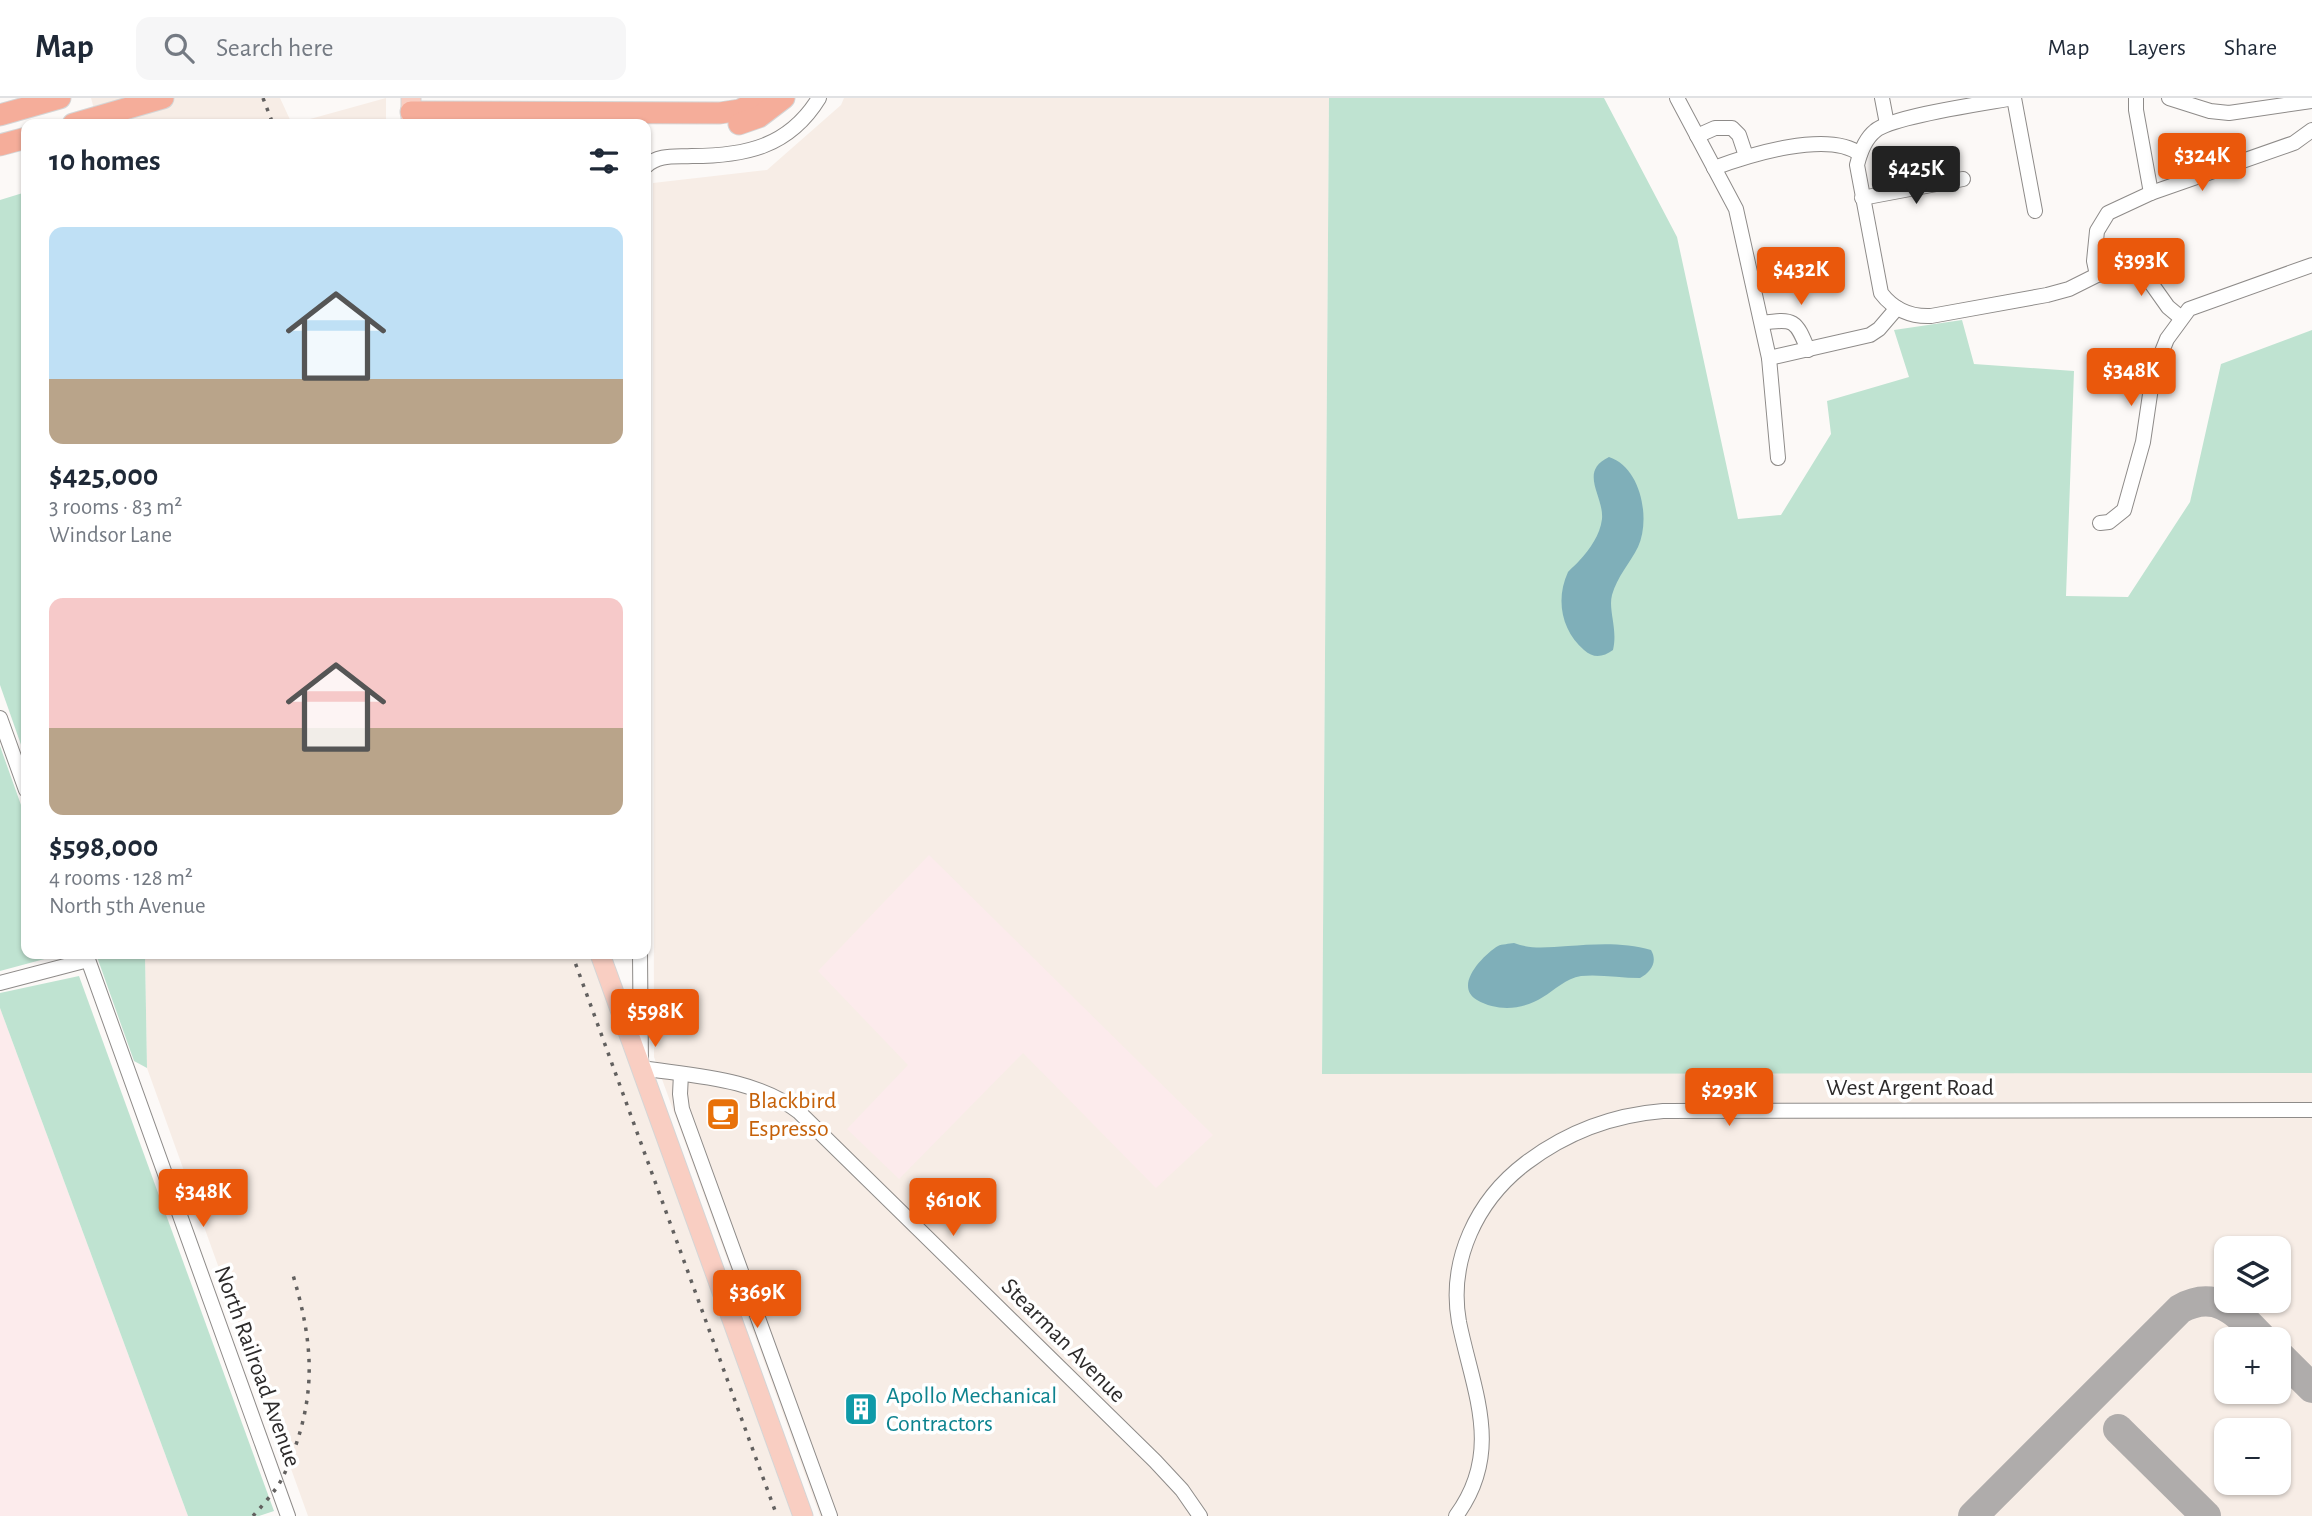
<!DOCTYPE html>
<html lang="en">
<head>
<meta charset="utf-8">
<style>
  :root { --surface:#fff; --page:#f6f6f7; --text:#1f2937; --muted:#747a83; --line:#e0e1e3; --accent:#ea580c }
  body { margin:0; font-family:"Alegreya Sans",sans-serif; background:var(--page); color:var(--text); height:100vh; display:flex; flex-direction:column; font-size:26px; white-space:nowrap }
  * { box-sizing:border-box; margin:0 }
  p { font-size:23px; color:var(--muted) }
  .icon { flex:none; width:38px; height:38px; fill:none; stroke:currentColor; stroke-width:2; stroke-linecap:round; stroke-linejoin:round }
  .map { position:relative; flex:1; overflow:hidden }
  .panel { position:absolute; left:21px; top:21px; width:630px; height:840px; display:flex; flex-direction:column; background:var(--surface); border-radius:14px; box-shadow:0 2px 5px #0004 }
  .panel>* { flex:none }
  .buttons { position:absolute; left:2214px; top:1138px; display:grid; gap:14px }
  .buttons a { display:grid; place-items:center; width:77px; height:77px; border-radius:14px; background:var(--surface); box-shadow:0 2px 5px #0004; font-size:35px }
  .price { position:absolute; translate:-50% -60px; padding:0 16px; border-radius:7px; background:var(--accent); color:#fff; font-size:23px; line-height:46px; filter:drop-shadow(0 2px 4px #0008) }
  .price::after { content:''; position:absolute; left:50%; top:42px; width:21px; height:16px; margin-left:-10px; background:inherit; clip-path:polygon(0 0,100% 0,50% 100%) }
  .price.current { background:#222; color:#fff }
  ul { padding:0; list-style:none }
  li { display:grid; align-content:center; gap:14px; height:371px; padding:0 28px }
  li span { display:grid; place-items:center; height:217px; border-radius:14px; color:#555 }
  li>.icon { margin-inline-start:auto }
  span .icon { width:126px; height:126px; fill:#fffc; stroke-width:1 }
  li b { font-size:30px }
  h2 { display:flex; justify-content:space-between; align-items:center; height:84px; padding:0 28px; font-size:30px }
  header { display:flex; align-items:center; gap:42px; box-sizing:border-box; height:98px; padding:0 35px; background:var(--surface); border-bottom:2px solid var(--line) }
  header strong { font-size:33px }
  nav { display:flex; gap:38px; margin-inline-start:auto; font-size:24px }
  .search { width:490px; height:63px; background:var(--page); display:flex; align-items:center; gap:18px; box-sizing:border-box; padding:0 24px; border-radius:14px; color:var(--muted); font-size:26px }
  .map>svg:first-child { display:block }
  .built { fill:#f7ede6; fill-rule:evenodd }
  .industrial { fill:#fcebec }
  .green { fill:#bfe3d1 }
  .water { fill:#7fafb9 }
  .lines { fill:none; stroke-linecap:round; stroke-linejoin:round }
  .taxiway { stroke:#afacab; stroke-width:30 }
  .minor-casing { stroke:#8e8b89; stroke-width:16 }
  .major-casing { stroke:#d5d5d5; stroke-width:21 }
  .highway-casing { stroke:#d5d5d5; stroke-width:23 }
  .minor { stroke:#fff; stroke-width:14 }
  .major { stroke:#f9cec2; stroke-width:19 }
  .highway { stroke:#f5ad9a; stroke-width:21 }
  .rail { stroke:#62605f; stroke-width:3.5; stroke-dasharray:3.5 7; stroke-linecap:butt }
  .labels { text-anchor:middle; stroke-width:7; stroke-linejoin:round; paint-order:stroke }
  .street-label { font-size:24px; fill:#2d2b2b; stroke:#fff }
  .food-label { font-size:24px; fill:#c56008; stroke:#fff; text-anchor:start }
  .culture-label { font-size:24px; fill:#0d838f; stroke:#fff; text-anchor:start }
</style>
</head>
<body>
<header>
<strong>Map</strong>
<div class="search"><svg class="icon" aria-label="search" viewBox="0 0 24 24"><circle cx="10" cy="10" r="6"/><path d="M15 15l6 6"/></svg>Search here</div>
<nav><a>Map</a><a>Layers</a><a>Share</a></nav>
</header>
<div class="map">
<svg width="2312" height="1418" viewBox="0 0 2312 1418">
  <rect width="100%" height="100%" fill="#fcf9f7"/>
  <g class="built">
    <polygon points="91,0 280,0 292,26 386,0 386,26 98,26"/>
    <path d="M844,0h485l-7,975h990v443h-1492l-166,-459 -1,-874 114,-13 74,-65zM2226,1150h52v52h-52zM2226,1241h52v52h-52zM2226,1332h52v52h-52z"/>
    <polygon points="145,856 590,856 792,1418 308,1418 147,970"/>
  </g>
  <g class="industrial">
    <polygon points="929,757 1213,1037 1156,1090 1023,955 899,1081 847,1031 908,967 818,873"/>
    <polygon points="0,910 188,1418 0,1418"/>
  </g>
  <g class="green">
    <polygon points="1329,0 1604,0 1677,139 1738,421 1781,417 1831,336 1827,303 1909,279 1894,232 1962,222 1974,266 2074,273 2066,498 2128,499 2190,404 2221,266 2312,232 2312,975 1322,976"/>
    <polygon points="26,94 26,661 0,587 0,102"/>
    <polygon points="0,648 26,721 26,856 63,856 0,873"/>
    <polygon points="96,856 145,856 147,970 134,963"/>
    <polygon points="79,878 274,1413 259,1418 188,1418 0,910 0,895"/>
  </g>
  <g class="water">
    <path d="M1609,359c32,10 42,62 29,90 -8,16 -21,30 -26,48 -4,15 6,34 1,55 -10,7 -19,9 -29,0 -22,-19 -29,-50 -16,-78 3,-4 8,-7 11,-11 11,-12 21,-26 23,-42 2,-24 -24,-47 7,-62z"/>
    <path d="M1514,845c18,7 35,4 54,3 27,-2 56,-4 83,4 7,12 0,22 -11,28 -19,0 -41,-4 -59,-2 -15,2 -26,14 -38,21 -20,13 -45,15 -66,3 -24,-14 6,-45 21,-54 4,-2 11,-2 16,-3z"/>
  </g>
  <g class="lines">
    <g class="taxiway">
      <polyline points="2278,1256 2312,1290"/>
      <polyline points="2118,1331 2206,1418"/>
      <path d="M1973,1418l207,-207c37,-21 58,5 83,30"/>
    </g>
    <g class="minor-casing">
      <g id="minor">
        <polyline points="1677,0 1736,111 1769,260 1778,360"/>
        <polyline points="1882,0 1887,26"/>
        <path d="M2014,0c-27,5 -122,18 -139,33 -10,8 -15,22 -18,34l24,128c12,16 30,24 50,23l116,-21 22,-6 28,-14 24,-3 25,4 22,31 12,10"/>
        <polyline points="2014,0 2035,113"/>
        <polyline points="2136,0 2136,12 2151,95"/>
        <polyline points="2169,0 2210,13 2229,15 2312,3"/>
        <polyline points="1697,38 1715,30 1732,30 1739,37 1746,58"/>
        <path d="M646,68c13,-12 29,-9 46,-10 53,0 97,-9 127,-58"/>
        <path d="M1714,70c35,-13 114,-38 146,-14"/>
        <polyline points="1862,100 1963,81"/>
        <polyline points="2097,177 2094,163 2097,133 2108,115 2151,95 2294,45 2312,32"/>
        <path d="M1762,225c32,-5 34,-3 46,27"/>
        <polyline points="1769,260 1870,237 1879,231 1897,210"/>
        <polyline points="2100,425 2109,424 2124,412 2143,344 2153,276 2167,241 2189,211 2312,167"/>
        <polyline points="0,620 26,692"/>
        <polyline points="86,856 288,1418"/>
        <path d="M640,856l1,114c53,8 114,10 158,44l356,349 27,29 18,26"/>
        <polyline points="0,885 88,862"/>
        <polyline points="681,976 680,996 682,1011 830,1418"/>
        <path d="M1456,1418c48,-65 17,-125 3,-194 -11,-62 18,-122 67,-159 41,-31 87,-48 137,-52l649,-1"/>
      </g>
    </g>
    <g class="major-casing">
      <g id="major">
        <polyline points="411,0 411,26"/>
        <polyline points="600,856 803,1418"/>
      </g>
    </g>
    <g class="highway-casing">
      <g id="highway">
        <polyline points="411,14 720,15 740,12 762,0"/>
        <polyline points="0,17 60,0"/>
        <polyline points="73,26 163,0"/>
        <polyline points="739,26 759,19 784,0"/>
        <polyline points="0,47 26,40"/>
      </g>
    </g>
    <use href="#minor" class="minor"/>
    <use href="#major" class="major"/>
    <use href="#highway" class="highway"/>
    <g class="rail">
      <polyline points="263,0 273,26"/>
      <polyline points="572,856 777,1418"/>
      <path d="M253,1418c8,-9 17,-19 24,-29 7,-10 11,-22 16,-34 24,-64 19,-114 0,-178"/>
    </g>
  </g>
  <defs>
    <g id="cafe-square" transform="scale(1.75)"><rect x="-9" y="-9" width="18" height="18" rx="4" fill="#e8710a" stroke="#fff"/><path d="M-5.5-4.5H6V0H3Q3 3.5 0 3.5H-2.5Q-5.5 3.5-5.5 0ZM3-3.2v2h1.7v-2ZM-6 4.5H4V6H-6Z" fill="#fff"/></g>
    <g id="building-square" transform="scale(1.75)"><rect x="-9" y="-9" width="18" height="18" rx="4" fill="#0f9aa8" stroke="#fff"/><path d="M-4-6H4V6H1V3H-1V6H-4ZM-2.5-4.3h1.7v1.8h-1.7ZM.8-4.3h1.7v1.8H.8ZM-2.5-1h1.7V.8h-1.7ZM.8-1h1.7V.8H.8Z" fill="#fff"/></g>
  </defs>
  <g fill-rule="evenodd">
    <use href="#cafe-square" x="723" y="1016"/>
    <use href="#building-square" x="861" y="1311"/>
  </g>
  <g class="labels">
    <g class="street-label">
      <text x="1910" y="997">West Argent Road</text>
      <text transform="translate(1064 1242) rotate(45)" y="8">Stearman Avenue</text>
      <text transform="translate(258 1268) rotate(70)" y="8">North Railroad Avenue</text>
    </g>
    <g class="food-label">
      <text x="748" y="1010">Blackbird<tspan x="748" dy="28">Espresso</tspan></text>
    </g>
    <g class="culture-label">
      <text x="886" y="1305">Apollo Mechanical<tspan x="886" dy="28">Contractors</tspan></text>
    </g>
  </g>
</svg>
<div class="buttons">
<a><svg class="icon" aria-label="layers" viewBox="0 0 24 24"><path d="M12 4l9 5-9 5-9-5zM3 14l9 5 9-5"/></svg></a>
<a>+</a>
<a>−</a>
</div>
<b class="price" style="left:2202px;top:95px">$324K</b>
<b class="price current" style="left:1916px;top:108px">$425K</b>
<b class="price" style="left:2141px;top:200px">$393K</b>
<b class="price" style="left:1801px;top:209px">$432K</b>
<b class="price" style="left:2131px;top:310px">$348K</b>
<b class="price" style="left:655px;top:951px">$598K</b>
<b class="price" style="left:1729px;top:1030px">$293K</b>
<b class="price" style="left:203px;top:1131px">$348K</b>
<b class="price" style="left:953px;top:1140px">$610K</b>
<b class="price" style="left:757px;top:1232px">$369K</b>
<section class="panel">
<h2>10 homes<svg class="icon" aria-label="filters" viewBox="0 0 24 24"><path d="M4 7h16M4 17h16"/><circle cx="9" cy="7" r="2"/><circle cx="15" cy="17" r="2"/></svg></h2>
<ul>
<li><span style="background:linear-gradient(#bfe0f5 70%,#b9a48a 0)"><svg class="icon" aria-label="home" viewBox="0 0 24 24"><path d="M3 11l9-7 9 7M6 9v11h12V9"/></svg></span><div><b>$425,000</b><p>3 rooms · 83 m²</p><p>Windsor Lane</p></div></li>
<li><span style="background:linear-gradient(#f6c9c9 60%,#b9a48a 0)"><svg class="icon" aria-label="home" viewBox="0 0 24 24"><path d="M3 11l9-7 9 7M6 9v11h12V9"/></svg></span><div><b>$598,000</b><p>4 rooms · 128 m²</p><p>North 5th Avenue</p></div></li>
</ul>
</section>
</div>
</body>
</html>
